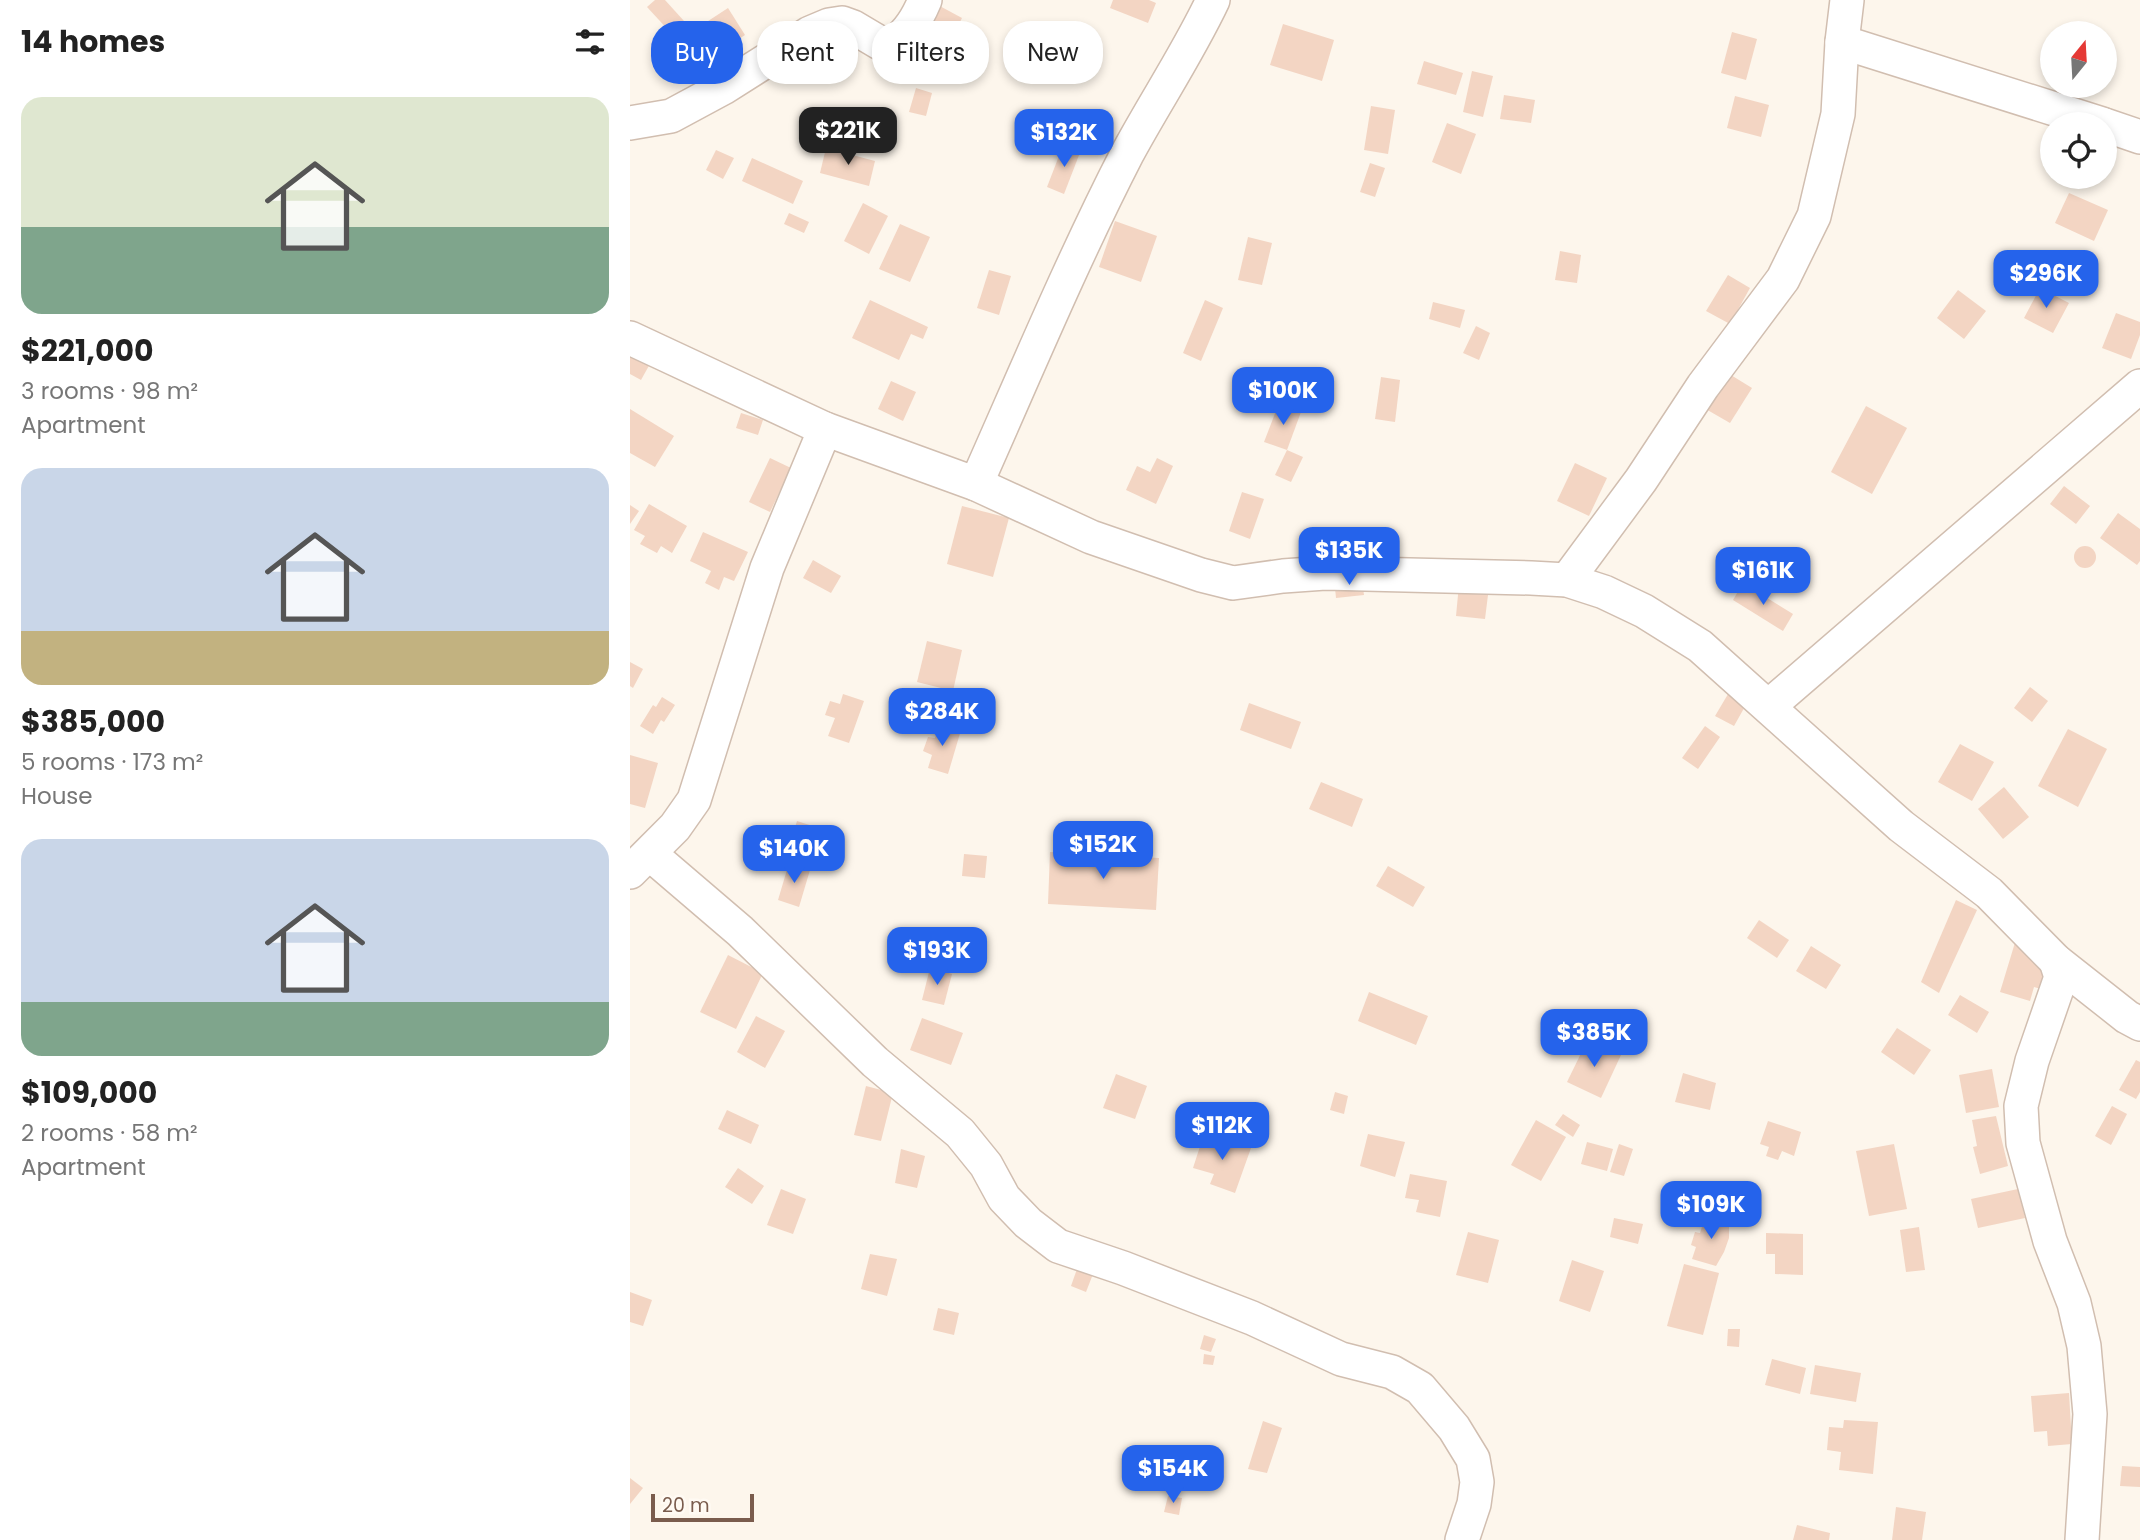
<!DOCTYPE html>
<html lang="en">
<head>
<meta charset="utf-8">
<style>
  :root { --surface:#fff; --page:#f6f6f6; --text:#222; --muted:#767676; --accent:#2563eb }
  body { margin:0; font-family:Poppins,sans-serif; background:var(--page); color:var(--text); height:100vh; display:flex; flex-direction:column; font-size:26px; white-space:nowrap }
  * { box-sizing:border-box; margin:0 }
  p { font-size:23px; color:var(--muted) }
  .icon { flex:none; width:38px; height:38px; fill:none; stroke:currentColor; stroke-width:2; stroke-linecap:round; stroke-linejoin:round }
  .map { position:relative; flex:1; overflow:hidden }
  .drawer { display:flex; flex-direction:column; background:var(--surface); width:630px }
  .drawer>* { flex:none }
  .banner { position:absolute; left:21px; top:21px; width:665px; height:63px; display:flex; gap:14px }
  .needle { width:46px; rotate:18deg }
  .tools { position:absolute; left:1410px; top:21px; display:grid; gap:14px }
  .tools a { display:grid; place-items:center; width:77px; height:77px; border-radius:50%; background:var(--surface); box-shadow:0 4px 10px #0003; font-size:35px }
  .scale { position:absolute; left:21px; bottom:18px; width:103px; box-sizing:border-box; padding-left:7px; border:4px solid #7a5c4d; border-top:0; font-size:19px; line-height:24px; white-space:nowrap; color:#7a5c4d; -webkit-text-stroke:5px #fffaf3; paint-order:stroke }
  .price { position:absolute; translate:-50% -60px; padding:0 16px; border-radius:14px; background:var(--accent); color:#fff; font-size:23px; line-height:46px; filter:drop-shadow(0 2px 4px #0008) }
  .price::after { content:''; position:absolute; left:50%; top:42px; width:21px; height:16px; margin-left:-10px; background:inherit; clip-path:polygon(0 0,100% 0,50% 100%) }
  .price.on { background:#222; color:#fff }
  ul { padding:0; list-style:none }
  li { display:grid; align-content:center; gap:14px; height:371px; padding:0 21px }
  li span { display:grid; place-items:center; height:217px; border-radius:21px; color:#555 }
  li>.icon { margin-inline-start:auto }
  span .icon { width:126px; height:126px; fill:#fffc; stroke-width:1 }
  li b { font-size:30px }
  h2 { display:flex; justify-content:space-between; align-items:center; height:84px; padding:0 21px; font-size:30px }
  .chip { padding:0 24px; border-radius:28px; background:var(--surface); box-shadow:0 4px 10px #0003; font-size:24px; line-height:63px }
  .chip.on { background:var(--accent); color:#fff }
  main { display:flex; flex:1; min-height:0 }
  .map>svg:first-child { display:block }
  .building { fill:#f3d5c3 }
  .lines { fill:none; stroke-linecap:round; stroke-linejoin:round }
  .minor-casing { stroke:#d1beb0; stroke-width:36 }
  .minor { stroke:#fff; stroke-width:33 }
</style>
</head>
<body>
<main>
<section class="drawer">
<h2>14 homes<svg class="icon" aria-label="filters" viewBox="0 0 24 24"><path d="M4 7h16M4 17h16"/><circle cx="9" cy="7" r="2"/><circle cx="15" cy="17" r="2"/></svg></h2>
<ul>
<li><span style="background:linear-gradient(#dfe7d0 60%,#7fa58c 0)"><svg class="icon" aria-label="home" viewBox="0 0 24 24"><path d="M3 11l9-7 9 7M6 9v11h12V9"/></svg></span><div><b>$221,000</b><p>3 rooms · 98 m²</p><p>Apartment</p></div></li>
<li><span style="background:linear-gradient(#c9d6e8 75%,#c2b280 0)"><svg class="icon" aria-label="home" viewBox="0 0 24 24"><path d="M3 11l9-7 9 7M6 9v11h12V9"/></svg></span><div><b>$385,000</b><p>5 rooms · 173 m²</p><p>House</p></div></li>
<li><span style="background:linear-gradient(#c9d6e8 75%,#7fa58c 0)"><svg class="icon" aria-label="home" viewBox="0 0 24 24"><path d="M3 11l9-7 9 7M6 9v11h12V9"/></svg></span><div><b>$109,000</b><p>2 rooms · 58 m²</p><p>Apartment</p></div></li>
</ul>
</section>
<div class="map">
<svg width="1510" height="1540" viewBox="0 0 1510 1540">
  <rect width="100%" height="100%" fill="#fdf6ec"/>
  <g class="building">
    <polygon points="25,0 35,0 54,21 41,33 17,7"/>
    <polygon points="483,0 519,0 526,3 518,23 480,8"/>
    <polygon points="306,4 332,18 320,42 294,28"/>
    <polygon points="98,8 115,35 89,52 72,25"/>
    <polygon points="653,24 704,40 692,81 640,65"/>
    <polygon points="1102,32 1127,39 1116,80 1091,73"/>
    <polygon points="57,47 68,60 48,75 38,61"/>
    <polygon points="399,47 421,51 416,79 393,75"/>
    <polygon points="794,61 833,73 826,95 787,84"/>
    <polygon points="842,71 863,76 853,117 833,112"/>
    <polygon points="286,88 302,93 296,116 279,112"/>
    <polygon points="874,95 905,100 901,123 870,119"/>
    <polygon points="1105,96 1139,105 1131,137 1097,128"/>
    <polygon points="741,106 765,110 758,154 734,150"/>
    <polygon points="817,123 846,134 831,174 802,162"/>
    <polygon points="434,143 451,150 434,194 417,187"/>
    <polygon points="196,148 245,161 239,186 190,173"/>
    <polygon points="86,150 104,158 93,179 76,170"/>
    <polygon points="122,158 173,181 163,204 112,181"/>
    <polygon points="740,163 755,168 745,197 730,192"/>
    <polygon points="1439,193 1478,210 1464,241 1425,223"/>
    <polygon points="233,203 258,216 239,254 214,241"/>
    <polygon points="159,213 179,222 174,233 154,224"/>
    <polygon points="485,221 527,236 511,282 469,267"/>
    <polygon points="270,224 300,237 280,282 249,269"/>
    <polygon points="618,237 642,243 632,285 608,280"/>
    <polygon points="930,251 951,255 947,283 925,280"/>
    <polygon points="359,270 381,276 369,315 347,308"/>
    <polygon points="1098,275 1120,288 1100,324 1076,311"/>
    <polygon points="1410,288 1439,303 1423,333 1394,318"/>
    <polygon points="1328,290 1356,311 1334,339 1307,318"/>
    <polygon points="240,300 298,327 293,339 281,334 269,360 222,338"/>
    <polygon points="575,300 593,308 571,361 553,353"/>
    <polygon points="803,302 835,310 830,328 799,319"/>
    <polygon points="1486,313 1510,322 1510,335 1501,359 1472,348"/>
    <polygon points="846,326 860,333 849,360 833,353"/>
    <polygon points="0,350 21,362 11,380 0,374"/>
    <polygon points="1096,372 1122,388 1100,423 1074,408"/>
    <polygon points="751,377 770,380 765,422 745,419"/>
    <polygon points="261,381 286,392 273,421 248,409"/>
    <polygon points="649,403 671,412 657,450 634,442"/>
    <polygon points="1236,406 1277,428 1242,494 1201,472"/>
    <polygon points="0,409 44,436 25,467 0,453"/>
    <polygon points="111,413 133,420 128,435 106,428"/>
    <polygon points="657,450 673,457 661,482 645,475"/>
    <polygon points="140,458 161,468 140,512 119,502"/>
    <polygon points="527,458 543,466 526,504 496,490 507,466 520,472"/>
    <polygon points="945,463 977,478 959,516 927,501"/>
    <polygon points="1434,486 1460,506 1446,524 1420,504"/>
    <polygon points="612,492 634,499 620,539 599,531"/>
    <polygon points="19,504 57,526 42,553 31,546 27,553 10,544 15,536 4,530"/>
    <polygon points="0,505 9,511 0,524"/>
    <polygon points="332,506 379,518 363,577 317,564"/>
    <polygon points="1488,513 1510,529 1510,561 1507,565 1470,538"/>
    <polygon points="73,532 118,552 104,581 94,577 89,590 75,583 81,571 60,561"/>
    <circle cx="1455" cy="557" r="11"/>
    <polygon points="183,560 211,576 201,593 173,578"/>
    <polygon points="731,575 734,595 706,598 704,578"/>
    <polygon points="1113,583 1163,614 1153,631 1103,600"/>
    <polygon points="829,584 859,587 855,619 826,616"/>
    <polygon points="297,641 332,650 323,691 287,682"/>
    <polygon points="0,662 13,669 3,688 0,686"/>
    <polygon points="1104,684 1122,694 1104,726 1085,716"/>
    <polygon points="1400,687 1418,701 1402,722 1384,708"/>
    <polygon points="213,694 234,701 219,743 198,736 205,718 195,715 200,701 210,704"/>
    <polygon points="32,697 45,705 34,722 31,720 23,734 10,726 23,705 26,707"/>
    <polygon points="619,703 671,722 661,749 610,730"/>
    <polygon points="310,724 331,730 318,774 298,768 302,755 293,751 298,737 305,738"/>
    <polygon points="1075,726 1090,737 1068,769 1052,758"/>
    <polygon points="1438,729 1477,749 1448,807 1408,786"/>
    <polygon points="1330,744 1364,762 1342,801 1308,782"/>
    <polygon points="0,755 28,763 15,808 0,804"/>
    <polygon points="691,782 733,799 722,827 679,809"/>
    <polygon points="1374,787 1399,817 1373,839 1348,809"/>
    <polygon points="167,821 192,829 183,861 157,853"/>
    <polygon points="420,852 529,858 526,910 418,904"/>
    <polygon points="334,854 357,856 355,878 332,876"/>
    <polygon points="159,863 180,870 169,907 148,900"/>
    <polygon points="758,866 795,887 783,907 746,886"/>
    <polygon points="1326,900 1347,910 1309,993 1291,982"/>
    <polygon points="1129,920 1159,940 1147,958 1117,938"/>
    <polygon points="1387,936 1420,972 1414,990 1404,987 1400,1001 1370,992"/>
    <polygon points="1181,946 1211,965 1196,989 1166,971"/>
    <polygon points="98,955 133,973 106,1029 70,1012"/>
    <polygon points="300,968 322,974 314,1005 292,1000"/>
    <polygon points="739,992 798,1016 786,1045 728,1021"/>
    <polygon points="1330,995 1359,1012 1347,1033 1318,1015"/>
    <polygon points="126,1016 155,1031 135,1068 107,1052"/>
    <polygon points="292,1018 333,1033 321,1065 280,1050"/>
    <polygon points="1267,1028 1301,1050 1284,1075 1251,1052"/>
    <polygon points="958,1039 991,1055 971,1098 937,1082"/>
    <polygon points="1506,1060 1510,1062 1510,1092 1506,1099 1489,1090"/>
    <polygon points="1362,1069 1369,1107 1336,1113 1329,1075"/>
    <polygon points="1053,1073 1086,1083 1080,1110 1045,1102"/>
    <polygon points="486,1074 517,1086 505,1119 473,1108"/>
    <polygon points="236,1086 263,1093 251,1141 224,1135"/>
    <polygon points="705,1092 718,1096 714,1114 700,1110"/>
    <polygon points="1482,1106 1497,1114 1481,1145 1465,1136"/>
    <polygon points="97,1110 129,1125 121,1144 88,1129"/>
    <polygon points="933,1114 950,1125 943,1137 925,1125"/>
    <polygon points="1366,1116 1378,1166 1350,1174 1343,1147 1347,1146 1342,1120"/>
    <polygon points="906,1120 936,1137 911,1181 881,1165"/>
    <polygon points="1138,1121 1171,1132 1164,1156 1152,1151 1148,1160 1136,1156 1139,1147 1130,1144"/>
    <polygon points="574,1134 621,1148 605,1193 580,1184 584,1174 563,1168"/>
    <polygon points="738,1134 775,1142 765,1177 730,1166"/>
    <polygon points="957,1142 983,1149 977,1171 951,1164"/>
    <polygon points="989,1144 1003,1149 994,1176 980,1172"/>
    <polygon points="1264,1144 1277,1209 1239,1216 1226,1151"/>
    <polygon points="271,1149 295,1156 287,1188 265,1183"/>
    <polygon points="108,1168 134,1186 122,1204 95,1187"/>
    <polygon points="780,1174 817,1181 810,1217 786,1212 789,1200 775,1198"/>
    <polygon points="151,1189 176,1199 163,1234 137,1225"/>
    <polygon points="1388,1189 1395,1218 1348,1228 1341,1199"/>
    <polygon points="1076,1214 1099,1222 1099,1238 1094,1252 1086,1266 1062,1259 1066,1247 1061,1245 1065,1232 1070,1233"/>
    <polygon points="984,1218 1013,1224 1008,1244 980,1237"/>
    <polygon points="1289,1227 1295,1270 1276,1272 1270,1230"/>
    <polygon points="838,1232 869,1240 858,1283 826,1275"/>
    <polygon points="1136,1233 1173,1234 1173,1275 1145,1274 1145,1254 1136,1254"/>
    <polygon points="240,1254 267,1259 257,1296 231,1289"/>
    <polygon points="942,1260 974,1271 960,1312 929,1301"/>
    <polygon points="1054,1264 1089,1273 1073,1335 1037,1326"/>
    <polygon points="447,1269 463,1274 456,1292 441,1286"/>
    <polygon points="0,1292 22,1300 13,1326 0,1322"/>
    <polygon points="308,1308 329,1313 324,1335 303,1330"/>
    <polygon points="1098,1329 1110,1329 1109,1347 1097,1346"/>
    <polygon points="574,1335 586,1339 581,1352 570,1349"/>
    <polygon points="574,1354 585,1356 583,1365 573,1364"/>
    <polygon points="1142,1359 1176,1368 1170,1394 1135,1385"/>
    <polygon points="1185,1365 1231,1373 1226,1402 1180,1394"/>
    <polygon points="1439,1393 1442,1444 1418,1446 1417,1431 1404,1432 1401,1396"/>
    <polygon points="1214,1420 1248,1422 1243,1474 1209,1470 1211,1452 1197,1450 1199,1427 1213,1428"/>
    <polygon points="633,1421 652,1428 637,1473 618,1469"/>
    <polygon points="1492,1466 1510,1467 1510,1487 1490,1486"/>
    <polygon points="0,1478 13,1488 0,1504"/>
    <polygon points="538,1496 552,1498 549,1515 534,1512"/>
    <polygon points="1266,1507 1296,1512 1292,1540 1262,1540"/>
    <polygon points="1167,1525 1200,1533 1199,1540 1163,1540"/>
  </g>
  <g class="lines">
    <g class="minor-casing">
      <g id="minor">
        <polyline points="1212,42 1472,124"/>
        <path d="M0,123l41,-7 52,-28 87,-55 19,-8 13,-2 11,4 27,16 10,2c17,-9 28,-28 35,-45"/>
        <polyline points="1475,125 1510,137"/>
        <polyline points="0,338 195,429 346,484 461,537 571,575 603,583 653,576 695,573 901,578 937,580 974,592 1014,611 1070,646 1271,826 1359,893 1426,961 1497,1017 1510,1024"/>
        <path d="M346,484c49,-110 96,-223 151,-330 28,-52 61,-101 86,-154"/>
        <polyline points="937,580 1011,480 1073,386 1153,279 1184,216 1208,114 1212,42 1217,0"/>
        <polyline points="1139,706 1510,386"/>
        <polyline points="20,854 110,931 245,1062 330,1133 356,1165 374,1198 398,1223 428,1246 493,1268 622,1318 711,1359 762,1372 790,1388 824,1428 843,1459 847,1482 844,1504 832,1540"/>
        <polyline points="0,872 45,827 64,800 137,568 195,429"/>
        <polyline points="1426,961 1431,977 1402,1061 1391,1106 1393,1143 1420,1241 1444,1303 1454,1346 1460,1414 1452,1540"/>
      </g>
    </g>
    <use href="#minor" class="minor"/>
  </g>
</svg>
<div class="tools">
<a><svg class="needle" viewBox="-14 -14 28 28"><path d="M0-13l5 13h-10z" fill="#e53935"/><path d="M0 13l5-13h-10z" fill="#767676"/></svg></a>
<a><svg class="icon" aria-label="locate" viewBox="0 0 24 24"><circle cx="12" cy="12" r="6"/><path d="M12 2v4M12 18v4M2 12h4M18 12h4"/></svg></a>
</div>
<div class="scale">20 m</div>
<b class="price on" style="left:218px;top:167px">$221K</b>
<b class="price" style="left:434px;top:169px">$132K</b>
<b class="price" style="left:1416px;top:310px">$296K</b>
<b class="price" style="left:653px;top:427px">$100K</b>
<b class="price" style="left:719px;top:587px">$135K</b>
<b class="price" style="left:1133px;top:607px">$161K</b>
<b class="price" style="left:312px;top:748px">$284K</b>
<b class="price" style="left:473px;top:881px">$152K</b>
<b class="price" style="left:164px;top:885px">$140K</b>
<b class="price" style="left:307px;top:987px">$193K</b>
<b class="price" style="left:964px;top:1069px">$385K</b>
<b class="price" style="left:592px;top:1162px">$112K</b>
<b class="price" style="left:1081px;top:1241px">$109K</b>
<b class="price" style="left:543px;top:1505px">$154K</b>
<div class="banner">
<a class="chip on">Buy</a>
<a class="chip">Rent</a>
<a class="chip">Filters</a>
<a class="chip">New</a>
</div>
</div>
</main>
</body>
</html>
